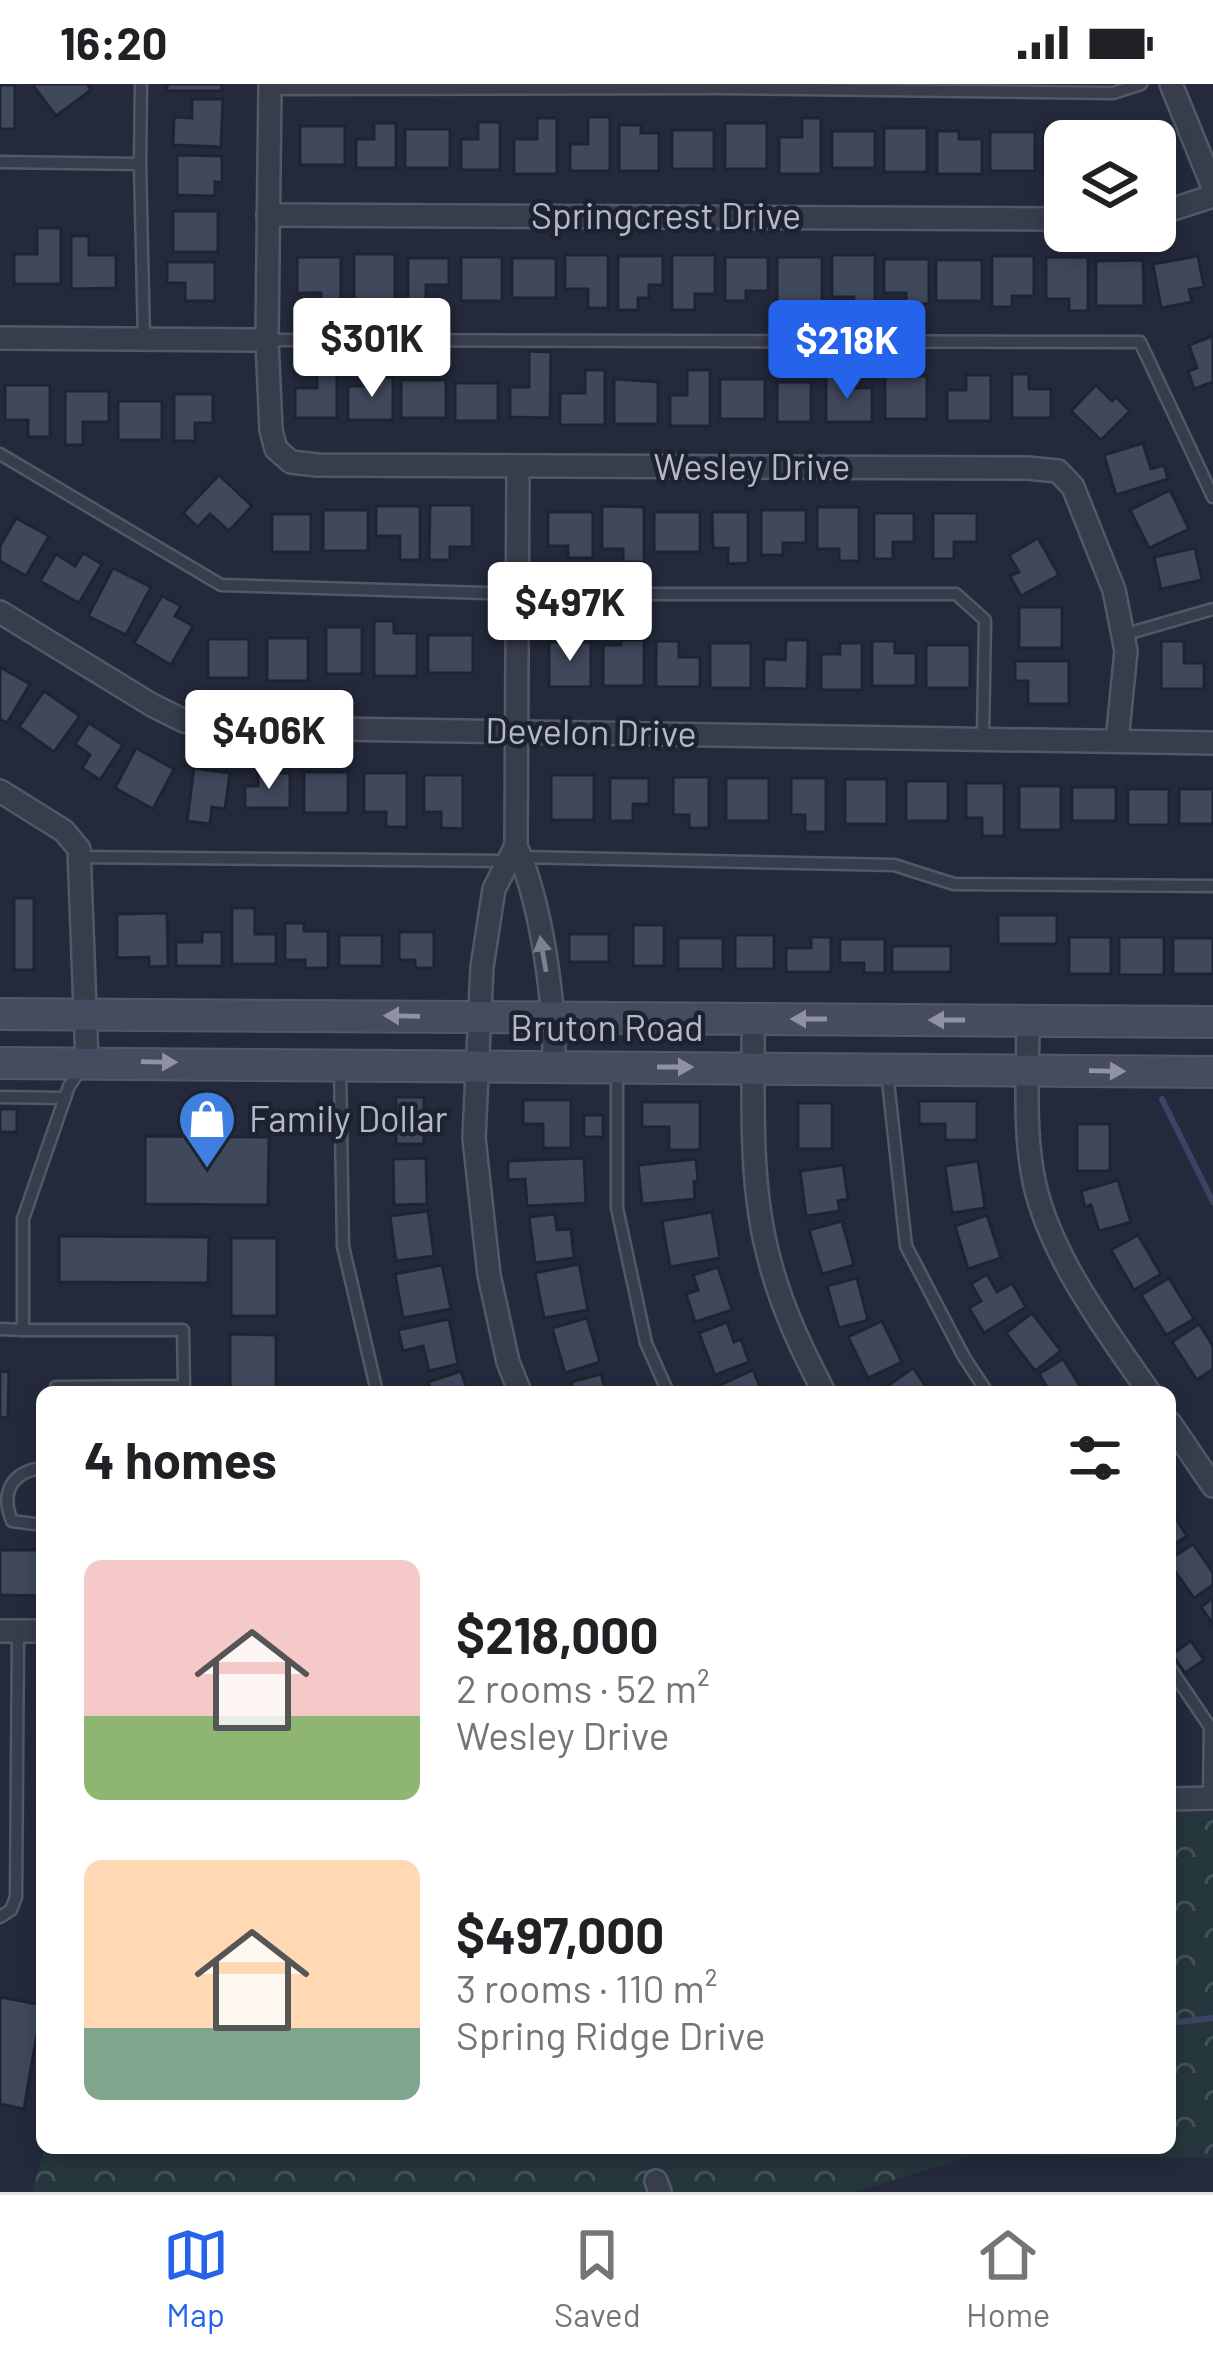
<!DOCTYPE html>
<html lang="en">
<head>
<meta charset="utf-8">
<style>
  :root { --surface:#fff; --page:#f6f6f6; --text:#202124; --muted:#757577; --line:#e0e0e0; --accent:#2563eb }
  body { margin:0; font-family:Barlow,sans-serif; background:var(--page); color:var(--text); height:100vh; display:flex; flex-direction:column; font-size:45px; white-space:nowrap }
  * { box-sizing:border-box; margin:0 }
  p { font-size:39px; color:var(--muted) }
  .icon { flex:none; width:66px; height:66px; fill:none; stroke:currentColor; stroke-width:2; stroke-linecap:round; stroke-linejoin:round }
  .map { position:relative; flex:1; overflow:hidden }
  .details { position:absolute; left:36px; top:1302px; width:1140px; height:768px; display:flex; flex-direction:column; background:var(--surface); border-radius:18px; box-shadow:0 6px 18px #0003 }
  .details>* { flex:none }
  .tools { position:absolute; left:1044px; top:36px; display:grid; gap:24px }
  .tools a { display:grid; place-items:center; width:132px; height:132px; border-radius:18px; background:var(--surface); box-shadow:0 6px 18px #0003; font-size:60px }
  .price { position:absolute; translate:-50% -102px; padding:0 27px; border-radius:12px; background:#fff; color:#222; font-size:39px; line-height:78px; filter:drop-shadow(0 3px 6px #0008) }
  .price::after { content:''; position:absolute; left:50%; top:72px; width:36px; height:27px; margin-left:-18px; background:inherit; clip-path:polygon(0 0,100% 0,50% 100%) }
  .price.active { background:var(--accent); color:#fff }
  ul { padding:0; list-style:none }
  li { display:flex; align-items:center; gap:36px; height:300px; padding:0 48px }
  li span { display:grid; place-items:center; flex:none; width:336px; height:240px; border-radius:18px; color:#555 }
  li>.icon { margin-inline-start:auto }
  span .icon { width:144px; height:144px; fill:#fffc; stroke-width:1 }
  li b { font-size:51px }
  h2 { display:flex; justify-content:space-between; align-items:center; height:144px; padding:0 48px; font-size:51px }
  .status { display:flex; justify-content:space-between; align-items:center; height:84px; padding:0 60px; background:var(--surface); direction:ltr }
  .status svg { height:33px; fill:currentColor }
  .tab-bar { display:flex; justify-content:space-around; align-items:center; height:168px; border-top:3px solid var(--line); background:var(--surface); font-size:33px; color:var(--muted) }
  .tab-bar a { display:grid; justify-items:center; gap:6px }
  .tab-bar .active { color:var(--accent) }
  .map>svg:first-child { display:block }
  .forest { fill:url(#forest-crowns) }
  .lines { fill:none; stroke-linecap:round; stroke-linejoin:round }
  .stream { stroke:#3a4564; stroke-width:6 }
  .building { fill:#40485b; stroke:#1f2433; stroke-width:3 }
  .lane-casing { stroke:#535867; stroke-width:15 }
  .street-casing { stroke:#535867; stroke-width:26 }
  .secondary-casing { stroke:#535867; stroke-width:34 }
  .lane { stroke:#383d4c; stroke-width:10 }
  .street { stroke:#383d4c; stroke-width:21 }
  .secondary { stroke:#464b5f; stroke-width:30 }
  .oneway { fill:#7c8190 }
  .oneway2 { fill:#8e92a3 }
  .labels { text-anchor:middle; stroke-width:9; stroke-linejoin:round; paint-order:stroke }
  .street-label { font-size:36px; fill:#b4b8c7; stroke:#1d2231 }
  .poi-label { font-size:36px; fill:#b4b8c7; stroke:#1d2231; text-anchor:start }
</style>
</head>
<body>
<div class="status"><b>16:20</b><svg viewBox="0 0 49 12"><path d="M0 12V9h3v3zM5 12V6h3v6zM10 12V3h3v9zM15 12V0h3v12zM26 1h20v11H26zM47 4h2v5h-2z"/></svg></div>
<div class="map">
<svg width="1213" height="2108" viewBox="0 0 1213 2108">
  <defs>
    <pattern id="forest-crowns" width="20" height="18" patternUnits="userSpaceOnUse" patternTransform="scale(3)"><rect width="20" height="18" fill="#26363d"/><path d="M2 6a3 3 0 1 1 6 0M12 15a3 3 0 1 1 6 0" fill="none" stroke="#435158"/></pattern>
  </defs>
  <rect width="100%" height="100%" fill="#242a3c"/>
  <polygon class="forest" points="1170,1728 1213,1728 1213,2074 975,2071 855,2108 32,2108 45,2064 1170,2064"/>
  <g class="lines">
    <g class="stream">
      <polyline points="1162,1015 1213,1118"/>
      <polyline points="1170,1939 1213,1934"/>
    </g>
  </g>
  <g class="building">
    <polygon points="32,0 87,0 91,6 56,32"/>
    <rect x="167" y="0" width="55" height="7"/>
    <rect x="0" y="1" width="15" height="44"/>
    <polygon points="192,15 223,15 221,63 173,61 174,33 192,34"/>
    <polygon points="588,33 610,33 610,87 570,87 570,60 588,60"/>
    <polygon points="537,34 557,34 557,90 514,90 514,55 537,55"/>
    <polygon points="802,34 821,34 821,90 779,90 779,53 802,53"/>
    <polygon points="478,38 500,38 500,86 461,86 461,55 478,55"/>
    <polygon points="374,39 396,39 396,84 356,84 356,55 374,55"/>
    <rect x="725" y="39" width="42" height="46"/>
    <polygon points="619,41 641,41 641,49 659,49 659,87 619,87"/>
    <rect x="300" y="42" width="45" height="39"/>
    <polygon points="1044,42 1067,42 1067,53 1090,53 1090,57 1065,57 1065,90 1044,90"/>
    <rect x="1104" y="43" width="15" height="14"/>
    <rect x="884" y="44" width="43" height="44"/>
    <rect x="405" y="45" width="45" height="39"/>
    <rect x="672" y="46" width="42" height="39"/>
    <rect x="832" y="47" width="43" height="37"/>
    <polygon points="937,47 959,47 959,55 982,55 982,90 937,90"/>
    <rect x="990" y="48" width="45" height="39"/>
    <polygon points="177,71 222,72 222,99 215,98 215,112 177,111"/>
    <rect x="173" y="127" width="45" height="41"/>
    <polygon points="37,144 61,144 61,200 14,200 14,170 37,170"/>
    <polygon points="71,152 89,152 89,171 116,171 116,204 71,205"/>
    <rect x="354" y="170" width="41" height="54"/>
    <polygon points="565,171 608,171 608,224 588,224 588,205 565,205"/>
    <polygon points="672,171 715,171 715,210 695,210 695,226 672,226"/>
    <polygon points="832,171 875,171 875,226 854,226 854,213 832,213"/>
    <polygon points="618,172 663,172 663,201 649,201 649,214 638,214 638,226 618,226"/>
    <polygon points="992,172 1034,172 1034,212 1012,212 1012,223 992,223"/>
    <polygon points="1198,172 1204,203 1189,206 1192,218 1161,224 1153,180"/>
    <polygon points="297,173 341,173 341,218 321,218 321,209 297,209"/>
    <rect x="461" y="173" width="41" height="44"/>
    <polygon points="725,173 768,173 768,207 746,207 746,217 725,217"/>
    <rect x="777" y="173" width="45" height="45"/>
    <polygon points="1046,173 1088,173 1088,227 1069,227 1069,215 1046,215"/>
    <polygon points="408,174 449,174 449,201 426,201 426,218 408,218"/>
    <rect x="512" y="174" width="44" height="40"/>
    <polygon points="884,175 929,175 929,220 906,220 906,209 884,209"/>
    <rect x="936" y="176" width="46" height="41"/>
    <polygon points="1143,176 1144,222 1096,222 1096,177"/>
    <polygon points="167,178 215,178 215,217 185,217 185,199 167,199"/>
    <polygon points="1213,252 1213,298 1194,305 1188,287 1197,284 1189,261"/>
    <polygon points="529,267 551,268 550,334 510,333 510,303 529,303"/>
    <polygon points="585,286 605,286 605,341 560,341 560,309 585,309"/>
    <polygon points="687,286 710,286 710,342 670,342 670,311 687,311"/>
    <polygon points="317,288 337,288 337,334 295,334 295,304 317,304"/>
    <polygon points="1012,290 1029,290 1029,305 1051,305 1051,334 1012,334"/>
    <polygon points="966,291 991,291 991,337 947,337 947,306 966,306"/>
    <polygon points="826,292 848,292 848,304 872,304 872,338 826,338"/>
    <rect x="885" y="292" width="42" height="43"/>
    <polygon points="368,293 393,293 393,336 348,336 348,302 368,302"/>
    <polygon points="614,295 658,298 658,340 614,340"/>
    <rect x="720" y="295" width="45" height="40"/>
    <rect x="401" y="296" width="45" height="38"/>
    <rect x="777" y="298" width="34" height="40"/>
    <rect x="455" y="299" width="43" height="38"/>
    <polygon points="5,301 50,301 50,353 28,353 28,336 5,336"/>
    <polygon points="1096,301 1112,317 1116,313 1130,327 1101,356 1071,327"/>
    <polygon points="65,307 109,307 109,338 83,338 83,361 65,361"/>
    <polygon points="174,310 213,310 213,339 195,339 195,357 174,357"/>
    <rect x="118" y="317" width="44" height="39"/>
    <polygon points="1143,359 1151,385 1164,381 1168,395 1116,411 1104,371"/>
    <polygon points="219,391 252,422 229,447 210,430 198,443 183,429"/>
    <polygon points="1170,406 1189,445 1149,464 1130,426"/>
    <polygon points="430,421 472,421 472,463 450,463 450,476 429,476"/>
    <polygon points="376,422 420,422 420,476 400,476 400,452 376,452"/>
    <polygon points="602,422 644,423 644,478 623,478 623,465 602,465"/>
    <polygon points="817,423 859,423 859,477 839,477 839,465 817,465"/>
    <rect x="323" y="426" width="45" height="41"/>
    <polygon points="761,426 806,426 806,459 783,459 783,471 761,471"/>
    <polygon points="548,428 593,428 593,474 568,474 568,462 548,462"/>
    <rect x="654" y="428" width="46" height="40"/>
    <polygon points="712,428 748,428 748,479 728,480 728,464 713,464"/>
    <polygon points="874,429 914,429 914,458 893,458 893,475 874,475"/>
    <polygon points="933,429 977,429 977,458 954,458 954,475 933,475"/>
    <rect x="272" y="430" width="39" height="38"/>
    <polygon points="16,434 49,452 26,492 0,477 0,462"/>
    <polygon points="1038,454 1059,491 1021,512 1010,492 1019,488 1009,471"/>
    <polygon points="1195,464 1202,496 1161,505 1154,473"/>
    <polygon points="83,469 102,480 79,519 40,497 56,470 75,482"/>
    <polygon points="113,484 151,503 126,551 88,532"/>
    <polygon points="162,512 181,522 175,532 193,542 171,581 134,559"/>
    <rect x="1019" y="523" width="43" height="41"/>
    <polygon points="374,537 394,537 394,549 417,549 417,592 374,592"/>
    <rect x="326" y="543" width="36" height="47"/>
    <rect x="428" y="551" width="45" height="38"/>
    <rect x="267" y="554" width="41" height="43"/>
    <rect x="208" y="555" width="41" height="39"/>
    <polygon points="621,556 644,556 644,602 603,602 603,561 621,561"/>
    <polygon points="786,556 808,556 807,605 764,604 764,575 785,576"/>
    <polygon points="656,557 679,557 679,573 700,573 700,603 656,603"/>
    <polygon points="872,557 895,557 895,569 916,569 916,602 872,602"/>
    <polygon points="1161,557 1184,557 1184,579 1204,579 1204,605 1161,605"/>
    <rect x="549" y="558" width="42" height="45"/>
    <rect x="710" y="559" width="41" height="45"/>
    <polygon points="840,559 862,559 862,606 821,606 821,570 840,570"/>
    <rect x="926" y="561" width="44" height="43"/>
    <polygon points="1015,577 1069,577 1069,620 1028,620 1028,597 1015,597"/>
    <polygon points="0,583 30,600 7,639 0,635"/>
    <polygon points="44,607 80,632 54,668 19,643"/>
    <polygon points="89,639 123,661 100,696 82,684 90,671 75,660"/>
    <polygon points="136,664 174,685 153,725 115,704"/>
    <polygon points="194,684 230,689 225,725 212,723 210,740 187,737"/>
    <rect x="304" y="688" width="44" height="41"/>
    <polygon points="258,689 290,689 290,724 245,724 245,702 258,702"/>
    <polygon points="364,689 407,689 407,743 386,743 386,728 364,728"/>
    <polygon points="424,691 463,691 463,745 441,744 441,728 424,728"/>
    <rect x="551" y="691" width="43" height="45"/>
    <polygon points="673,693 709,693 709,744 689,744 689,731 673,731"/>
    <polygon points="610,694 649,694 649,720 633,720 633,737 610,737"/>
    <rect x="726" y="694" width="43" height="43"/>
    <polygon points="791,694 826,694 826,748 805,748 805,731 791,731"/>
    <rect x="845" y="695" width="42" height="45"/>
    <rect x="906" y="697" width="42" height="40"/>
    <polygon points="966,699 1004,699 1004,752 982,752 982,734 966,734"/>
    <rect x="1019" y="702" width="42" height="44"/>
    <rect x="1072" y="703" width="44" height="34"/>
    <rect x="1128" y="705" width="41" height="36"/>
    <rect x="1179" y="705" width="34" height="35"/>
    <rect x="14" y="814" width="20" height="72"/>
    <polygon points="232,824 255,824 255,850 276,850 276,880 232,880"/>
    <polygon points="167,829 168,882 149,883 149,873 117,874 117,830"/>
    <rect x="998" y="831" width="59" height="29"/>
    <polygon points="285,839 304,839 304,847 328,847 328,884 305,884 305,876 285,876"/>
    <rect x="633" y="841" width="31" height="41"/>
    <polygon points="202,848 222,848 222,882 176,882 176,858 202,858"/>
    <polygon points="399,848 434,848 434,884 415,884 415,876 399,876"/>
    <rect x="569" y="850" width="40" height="28"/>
    <rect x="339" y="851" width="43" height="31"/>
    <rect x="735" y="851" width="39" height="34"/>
    <polygon points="811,853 831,853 831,888 786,888 786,864 811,864"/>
    <rect x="1069" y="853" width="42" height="37"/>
    <rect x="1119" y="853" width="45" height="38"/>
    <rect x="678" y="854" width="45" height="31"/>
    <rect x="1173" y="854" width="40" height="36"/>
    <polygon points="840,855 885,855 885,889 864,889 864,879 840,879"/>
    <rect x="892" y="862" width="59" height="26"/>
    <rect x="396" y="1013" width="28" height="47"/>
    <polygon points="523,1016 571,1016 571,1064 543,1064 543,1040 523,1040"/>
    <polygon points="919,1017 977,1017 977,1056 945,1056 945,1040 919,1040"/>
    <polygon points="642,1018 700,1018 700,1066 669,1066 669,1043 642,1043"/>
    <rect x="798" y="1019" width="34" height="46"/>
    <rect x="0" y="1025" width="17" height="23"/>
    <rect x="584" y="1031" width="19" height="22"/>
    <rect x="1077" y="1040" width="33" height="47"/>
    <polygon points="145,1052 269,1053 268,1121 145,1120"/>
    <polygon points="426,1074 427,1120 394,1121 393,1075"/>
    <polygon points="584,1074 586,1119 527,1122 525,1095 508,1096 508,1077"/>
    <polygon points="696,1075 698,1097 694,1098 695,1115 642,1120 638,1081"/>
    <polygon points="978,1077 985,1124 952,1129 945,1082"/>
    <polygon points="843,1081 848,1115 838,1117 840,1127 806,1132 800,1087"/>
    <polygon points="1118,1096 1131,1138 1099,1147 1091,1121 1085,1123 1081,1107"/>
    <polygon points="428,1127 434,1172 396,1177 390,1132"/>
    <polygon points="712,1128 720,1174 670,1183 662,1137"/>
    <polygon points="555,1130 557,1146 571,1145 574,1174 535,1179 529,1133"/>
    <polygon points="987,1131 1001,1174 968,1185 955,1142"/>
    <polygon points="842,1137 854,1181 822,1190 809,1146"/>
    <polygon points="1138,1151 1161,1190 1134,1206 1111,1166"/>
    <polygon points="59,1152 209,1153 208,1199 59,1198"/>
    <rect x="231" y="1154" width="46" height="78"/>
    <polygon points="579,1180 588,1226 544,1234 535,1189"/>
    <polygon points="442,1181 451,1225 403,1234 395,1190"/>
    <polygon points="718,1183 732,1226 695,1238 686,1210 698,1206 693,1191"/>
    <polygon points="987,1190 997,1208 1012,1199 1026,1223 984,1249 969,1224 981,1217 971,1200"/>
    <polygon points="857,1194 868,1236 839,1244 827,1202"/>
    <polygon points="1169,1194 1194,1235 1166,1251 1141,1211"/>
    <polygon points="1032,1229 1061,1267 1035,1287 1006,1249"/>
    <polygon points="587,1234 600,1278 565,1289 552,1244"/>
    <polygon points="449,1235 458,1280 429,1287 423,1262 403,1267 398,1246"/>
    <polygon points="882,1237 902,1278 868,1294 848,1253"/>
    <polygon points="727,1238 734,1258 741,1255 749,1278 715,1291 699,1249"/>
    <polygon points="1199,1240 1213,1262 1213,1285 1197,1296 1172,1258"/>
    <polygon points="230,1250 276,1251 276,1308 230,1308"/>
    <polygon points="1063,1275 1084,1308 1050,1308 1039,1290"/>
    <polygon points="913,1284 930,1308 879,1308"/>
    <polygon points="753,1286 761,1305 753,1308 709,1308 709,1306"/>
    <polygon points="0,1287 9,1288 8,1334 0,1333"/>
    <polygon points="461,1287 468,1308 432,1308 428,1298"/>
    <polygon points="601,1290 606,1308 574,1308 571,1298"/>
    <polygon points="1170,1426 1187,1452 1170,1463"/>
    <polygon points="1193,1460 1213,1489 1213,1501 1194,1514 1170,1480 1170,1475"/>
    <polygon points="0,1466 42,1466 42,1512 0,1511"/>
    <polygon points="1213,1514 1213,1540 1201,1523"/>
    <polygon points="1191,1557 1204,1576 1185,1589 1172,1570"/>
    <polygon points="0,1913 42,1921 24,2025 0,2020"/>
  </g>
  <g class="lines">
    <g class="lane-casing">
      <g id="lane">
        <polyline points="270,5 717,4 1113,9 1141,0"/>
        <polyline points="0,78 140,80 144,255"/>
        <polyline points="140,80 141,0"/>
        <polyline points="267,256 1140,258 1213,413"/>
        <polyline points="0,370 221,501 517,510 956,510 985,536 983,655"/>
        <polyline points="1123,551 1213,525"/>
        <polyline points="80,773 508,777"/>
        <polyline points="521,773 894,781 954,800 1213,802"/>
        <polyline points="340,983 343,1162 377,1308"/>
        <polyline points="887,988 906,1162 964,1273 987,1308"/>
        <polyline points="617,989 617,1124 646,1259 668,1308"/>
        <polyline points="0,1013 65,1014"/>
        <polyline points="0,1245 23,1246 23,1135 69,1002 81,985"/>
        <polyline points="23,1246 183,1246 184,1302 56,1303 55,1308"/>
        <path d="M42,1384c-30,4 -42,24 -30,53l30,4"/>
        <polyline points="1170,1584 1210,1643 1209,1712"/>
        <polyline points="0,1833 11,1826 16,1813 18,1547"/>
      </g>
    </g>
    <g class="street-casing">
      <g id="street">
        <polyline points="270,0 267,256 271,346 276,365 291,378 317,381 1027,384 1058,387 1073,403 1114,506 1126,567 1117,657"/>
        <polyline points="1171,0 1213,103"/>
        <polyline points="268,131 1065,135"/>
        <polyline points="1155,131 1213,112"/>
        <polyline points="0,254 267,256"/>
        <path d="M518,382l-2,380c26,59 39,155 38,220"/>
        <polyline points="0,528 152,621 184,637 213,643 1213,659"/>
        <polyline points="0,707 64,747 79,765 87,978"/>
        <polyline points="516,762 494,805 482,883 474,1054 489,1191 508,1278 520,1308"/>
        <path d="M753,934c1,81 -5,165 17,244 12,46 32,88 54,130"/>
        <path d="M1028,936c0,48 -4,103 4,150 12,79 73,158 117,222"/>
        <polyline points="1170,1339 1213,1402"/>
        <polyline points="0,1547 42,1547"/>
        <polyline points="1170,1715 1213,1714"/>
        <polyline points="656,2097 660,2108"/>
      </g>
    </g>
    <g class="secondary-casing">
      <g id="secondary">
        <polyline points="0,930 1213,938"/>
        <polyline points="0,979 1213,988"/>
      </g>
    </g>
    <use href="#lane" class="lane"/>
    <use href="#street" class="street"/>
    <use href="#secondary" class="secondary"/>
  </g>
  <defs><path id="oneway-solid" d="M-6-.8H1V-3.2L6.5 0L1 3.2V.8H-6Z" transform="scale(3)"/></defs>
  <use class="oneway" href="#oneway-solid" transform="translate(543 870) rotate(-100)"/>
  <g class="oneway2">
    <use href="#oneway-solid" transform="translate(402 932) rotate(-179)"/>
    <use href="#oneway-solid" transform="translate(809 935) rotate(-180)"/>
    <use href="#oneway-solid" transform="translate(947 936) rotate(-180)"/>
    <use href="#oneway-solid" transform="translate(159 978) rotate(1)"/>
    <use href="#oneway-solid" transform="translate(675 983)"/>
    <use href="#oneway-solid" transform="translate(1107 987) rotate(1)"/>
  </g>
  <defs>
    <g id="shop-pin" transform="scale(3)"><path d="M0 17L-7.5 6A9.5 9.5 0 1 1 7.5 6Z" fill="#3f7fe0" stroke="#1d2231"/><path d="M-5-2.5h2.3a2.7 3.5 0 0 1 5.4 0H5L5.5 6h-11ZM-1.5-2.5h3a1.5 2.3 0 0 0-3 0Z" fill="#fff"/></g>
  </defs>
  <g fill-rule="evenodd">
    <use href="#shop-pin" x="207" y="1035"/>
  </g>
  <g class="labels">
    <g class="street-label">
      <text x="666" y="145">Springcrest Drive</text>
      <text x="752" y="396">Wesley Drive</text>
      <text transform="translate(591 648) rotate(1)" y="13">Develon Drive</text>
      <text x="607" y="957">Bruton Road</text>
    </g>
    <g class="poi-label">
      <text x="249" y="1048">Family Dollar</text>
    </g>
  </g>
</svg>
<div class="tools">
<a><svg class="icon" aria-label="layers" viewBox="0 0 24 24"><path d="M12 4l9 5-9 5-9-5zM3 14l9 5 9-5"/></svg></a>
</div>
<b class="price" style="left:372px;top:316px">$301K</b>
<b class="price active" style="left:847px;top:318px">$218K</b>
<b class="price" style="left:570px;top:580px">$497K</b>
<b class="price" style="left:269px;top:708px">$406K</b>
<section class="details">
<h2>4 homes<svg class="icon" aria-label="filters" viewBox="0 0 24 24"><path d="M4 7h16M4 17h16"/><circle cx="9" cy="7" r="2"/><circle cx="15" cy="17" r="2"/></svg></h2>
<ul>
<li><span style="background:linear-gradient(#f6c9c9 65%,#8fb573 0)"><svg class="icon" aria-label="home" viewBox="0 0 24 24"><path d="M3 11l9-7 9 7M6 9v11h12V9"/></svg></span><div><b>$218,000</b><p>2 rooms · 52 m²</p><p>Wesley Drive</p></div></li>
<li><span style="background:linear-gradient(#ffd9b3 70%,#7fa58c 0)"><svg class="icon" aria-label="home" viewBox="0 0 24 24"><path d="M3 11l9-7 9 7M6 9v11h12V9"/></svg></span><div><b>$497,000</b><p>3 rooms · 110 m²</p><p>Spring Ridge Drive</p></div></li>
</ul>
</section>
</div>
<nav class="tab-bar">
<a class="active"><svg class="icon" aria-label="map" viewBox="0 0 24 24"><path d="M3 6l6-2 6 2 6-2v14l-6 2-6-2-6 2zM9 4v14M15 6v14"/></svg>Map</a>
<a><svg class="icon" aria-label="saved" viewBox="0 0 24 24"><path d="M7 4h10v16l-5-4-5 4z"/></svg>Saved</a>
<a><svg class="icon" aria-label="home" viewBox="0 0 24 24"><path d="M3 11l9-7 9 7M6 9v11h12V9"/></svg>Home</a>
</nav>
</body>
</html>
